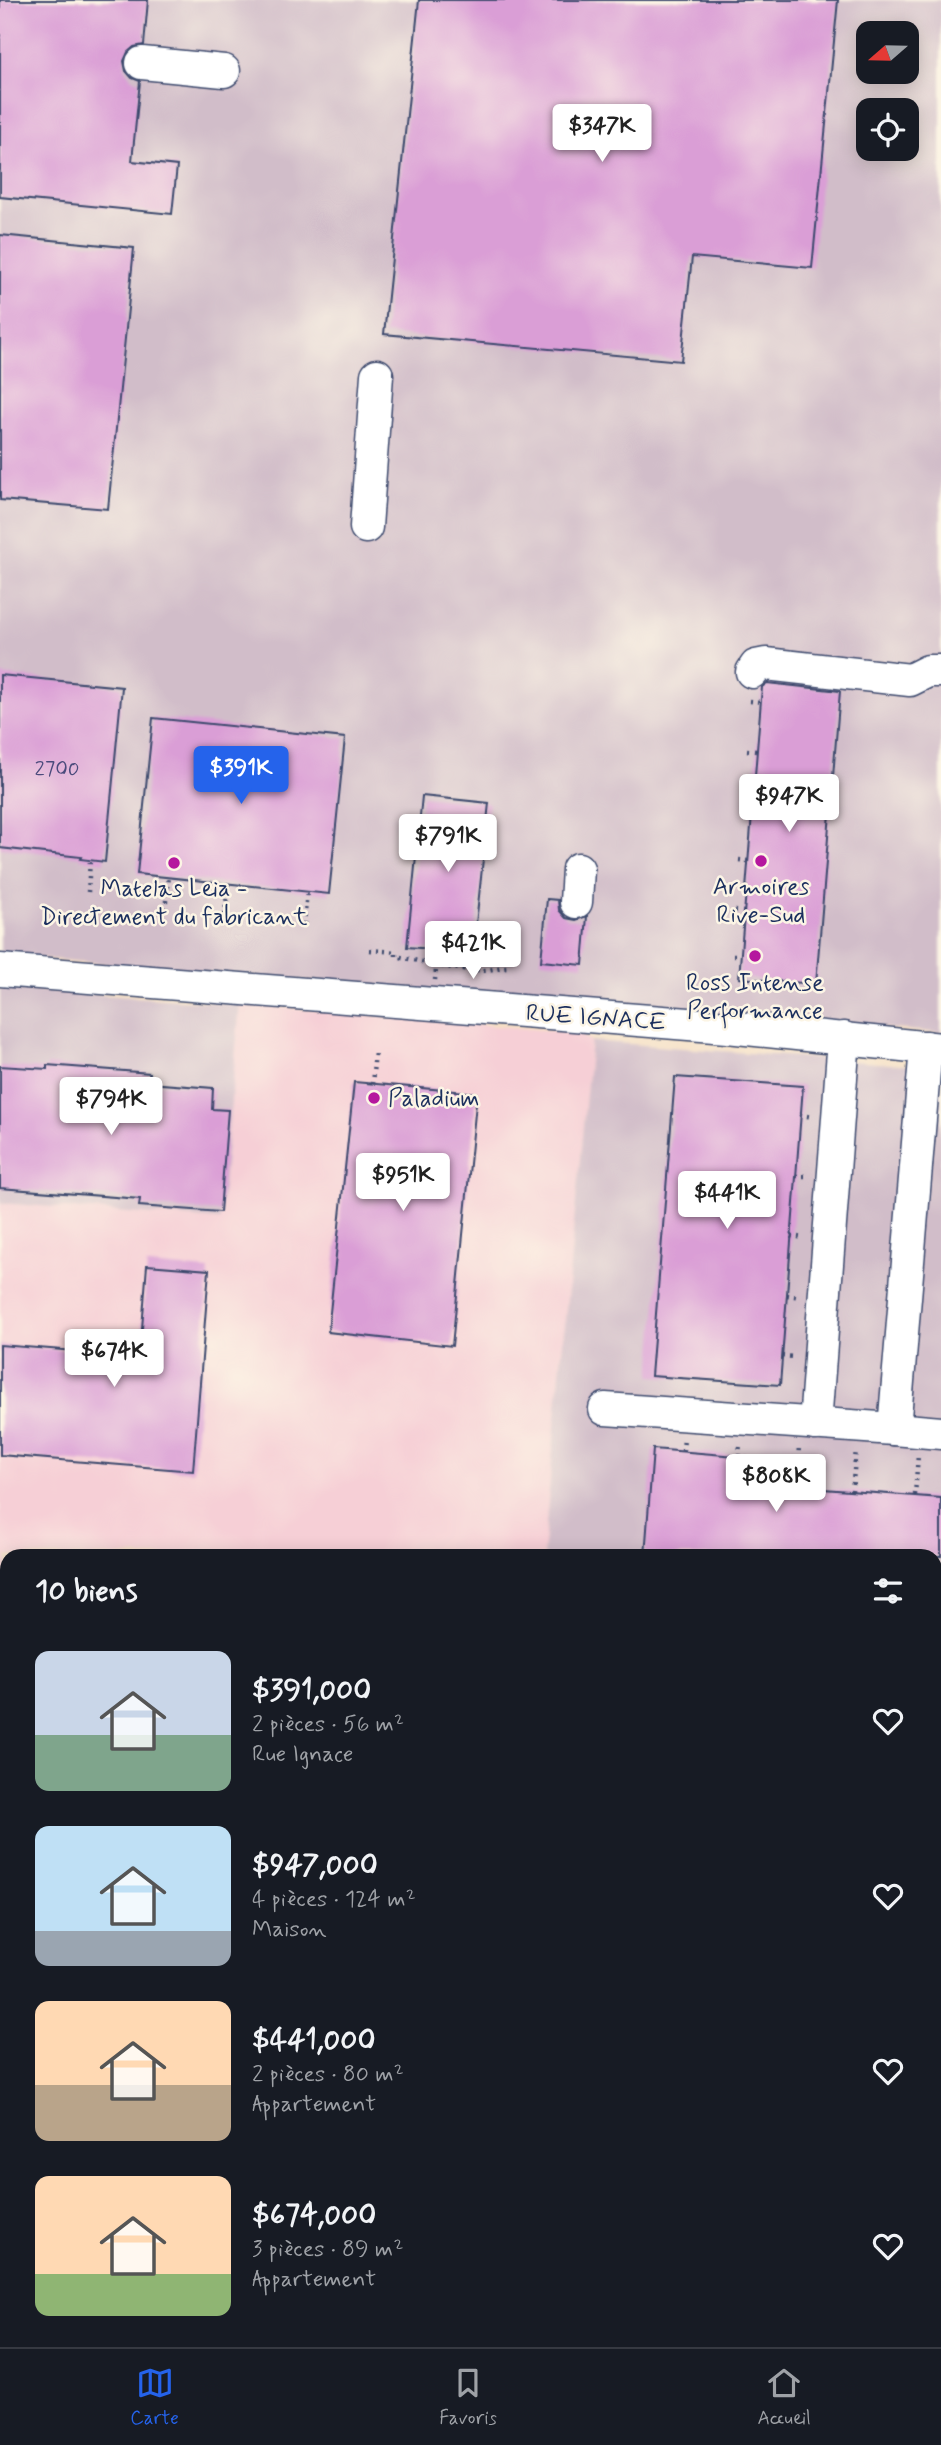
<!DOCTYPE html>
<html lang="fr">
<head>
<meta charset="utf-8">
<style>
  :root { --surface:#171b24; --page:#20242c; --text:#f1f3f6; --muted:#9ea1a6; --line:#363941; --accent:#2563eb }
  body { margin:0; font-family:Mynerve,sans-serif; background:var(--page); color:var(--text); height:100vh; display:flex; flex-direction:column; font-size:26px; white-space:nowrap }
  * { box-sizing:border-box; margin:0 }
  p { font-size:23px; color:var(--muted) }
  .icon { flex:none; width:38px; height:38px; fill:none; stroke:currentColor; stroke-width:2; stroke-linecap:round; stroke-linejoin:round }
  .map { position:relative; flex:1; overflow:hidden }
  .drawer { position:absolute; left:0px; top:1549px; width:942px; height:800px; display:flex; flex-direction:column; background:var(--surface); border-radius:21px 21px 0 0; box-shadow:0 4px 18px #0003 }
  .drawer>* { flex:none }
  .needle { width:46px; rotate:250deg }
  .fabs { position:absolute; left:856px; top:21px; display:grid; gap:14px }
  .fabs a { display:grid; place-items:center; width:63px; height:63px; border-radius:14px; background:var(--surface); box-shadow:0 4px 18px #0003; font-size:35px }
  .price { position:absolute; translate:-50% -60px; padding:0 16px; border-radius:7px; background:#fff; color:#222; font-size:23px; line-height:46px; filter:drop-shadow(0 2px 4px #0008) }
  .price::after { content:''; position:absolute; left:50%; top:42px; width:21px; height:16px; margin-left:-10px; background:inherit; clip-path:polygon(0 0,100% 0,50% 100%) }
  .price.current { background:var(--accent); color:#fff }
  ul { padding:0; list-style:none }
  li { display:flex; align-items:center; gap:21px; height:175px; padding:0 35px }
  li span { display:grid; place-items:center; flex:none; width:196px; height:140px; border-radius:14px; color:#555 }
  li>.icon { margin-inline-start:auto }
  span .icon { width:84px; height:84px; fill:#fffc; stroke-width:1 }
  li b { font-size:30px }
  h2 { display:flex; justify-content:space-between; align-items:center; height:84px; padding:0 35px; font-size:30px }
  .tabs { display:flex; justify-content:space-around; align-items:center; height:98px; border-top:2px solid var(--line); background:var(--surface); font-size:19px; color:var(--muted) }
  .tabs a { display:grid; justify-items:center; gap:4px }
  .tabs .current { color:var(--accent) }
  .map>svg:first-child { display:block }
  .built { fill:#f6cfd6 }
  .industrial { fill:#d1bdc9; fill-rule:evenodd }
  .building { fill:#da9ed6 }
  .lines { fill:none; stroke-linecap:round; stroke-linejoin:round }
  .minor-casing { stroke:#3c496d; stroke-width:35 }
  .major-casing { stroke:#3c496d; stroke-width:42 }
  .path { stroke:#3c496d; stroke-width:4.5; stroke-dasharray:2 5; stroke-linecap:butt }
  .minor { stroke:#fff; stroke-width:32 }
  .major { stroke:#fcba8d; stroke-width:38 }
  .poi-dot { fill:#b5179e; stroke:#fcf5e5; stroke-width:2.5 }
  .labels { text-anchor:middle; stroke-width:5; stroke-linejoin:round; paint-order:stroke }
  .number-label { font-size:21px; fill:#4b4b7c }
  .poi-label { font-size:24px; fill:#1b2f5e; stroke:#fcf5e5 }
  .street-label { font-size:24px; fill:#1b2f5e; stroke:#fcf5e5 }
</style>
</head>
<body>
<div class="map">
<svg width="941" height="2347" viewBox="0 0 941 2347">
  <rect width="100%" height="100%" fill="#fcf5e5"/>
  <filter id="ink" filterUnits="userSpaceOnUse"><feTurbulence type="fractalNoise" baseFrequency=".0143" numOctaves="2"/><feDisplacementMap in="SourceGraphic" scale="14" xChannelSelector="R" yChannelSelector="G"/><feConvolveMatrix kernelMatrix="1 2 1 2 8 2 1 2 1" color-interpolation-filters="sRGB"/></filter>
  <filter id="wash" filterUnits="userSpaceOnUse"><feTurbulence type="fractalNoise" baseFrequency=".00686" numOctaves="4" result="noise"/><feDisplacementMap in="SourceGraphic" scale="28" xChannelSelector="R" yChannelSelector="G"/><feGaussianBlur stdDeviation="1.57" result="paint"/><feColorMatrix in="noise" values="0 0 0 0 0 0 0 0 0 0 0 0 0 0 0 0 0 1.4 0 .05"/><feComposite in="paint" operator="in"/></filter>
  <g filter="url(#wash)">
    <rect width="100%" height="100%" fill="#f5dfc4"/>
    <g class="built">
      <polygon points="240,1004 578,1033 591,1041 543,1556 7,1556 7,1670 0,1669 0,1203 219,1220"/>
      <polygon points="0,1815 7,1816 7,2342 837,2342 835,2347 0,2347"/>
    </g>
    <g class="industrial">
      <path d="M0,0h941v1033l-941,-78zM868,33h38v39h-38zM868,110h38v39h-38z"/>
      <polygon points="0,988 240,1004 220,1220 0,1203"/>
      <polygon points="591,1041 941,1068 941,1759 934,1759 934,1556 543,1556"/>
    </g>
    <g id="blocks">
      <g class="building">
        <polygon points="0,0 148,0 144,45 134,47 128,52 124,61 126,71 132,78 140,81 132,161 177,166 172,214 0,197"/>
        <polygon points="419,0 838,0 812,268 692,257 681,361 384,334"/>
        <polygon points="0,235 134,248 108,509 0,500"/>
        <polygon points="0,675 122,687 105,862 80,859 81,857 0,848"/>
        <polygon points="767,683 840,691 816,984 739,978 762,687"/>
        <polygon points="153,718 345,738 329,894 137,874"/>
        <polygon points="422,796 489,803 473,952 407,947"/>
        <polygon points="547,899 558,900 559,910 566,918 576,920 587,916 583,965 541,961"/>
        <polygon points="47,1065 150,1073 149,1083 213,1088 212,1109 228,1110 220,1212 139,1206 140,1199 0,1188 0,1066 47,1069"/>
        <polygon points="675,1077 803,1086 780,1385 651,1376"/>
        <polygon points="354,1082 477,1093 452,1346 328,1332"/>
        <polygon points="147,1265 209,1270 193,1471 0,1455 0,1345 88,1352 88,1359 139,1367"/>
        <polygon points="653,1449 773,1459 771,1485 941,1498 941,1556 645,1556"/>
      </g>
    </g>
  </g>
  <g filter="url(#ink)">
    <use href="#blocks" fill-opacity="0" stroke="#3c496d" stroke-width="2"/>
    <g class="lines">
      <g class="minor-casing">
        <g id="minor">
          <polyline points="142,63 224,71"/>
          <polyline points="366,527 377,375"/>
          <polyline points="752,672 756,666 766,664 910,680 928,671 941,671"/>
          <polyline points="576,902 578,869"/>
          <polyline points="0,970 727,1027 941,1049"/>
          <polyline points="605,1409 894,1429 926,1047"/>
          <polyline points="815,1424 844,1038"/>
          <polyline points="894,1429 941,1433"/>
          <polyline points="0,1931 2,1911 7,1911"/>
          <polyline points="934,2027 941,1944"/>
          <polyline points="934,2219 941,2220"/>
          <polyline points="934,2284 941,2264"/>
          <polyline points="0,2293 7,2290"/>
          <polyline points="221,2342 222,2347"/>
          <polyline points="400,2342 402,2347"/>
          <polyline points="467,2342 469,2347"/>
          <polyline points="529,2342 531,2347"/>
          <polyline points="772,2342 803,2347"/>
          <polyline points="861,2347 863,2342"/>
          <polyline points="912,2347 914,2342"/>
        </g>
      </g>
      <g class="major-casing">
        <g id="major">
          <polyline points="0,1698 7,1698"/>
          <polyline points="0,1776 7,1777"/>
          <polyline points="934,1789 941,1790"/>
          <polyline points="934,1848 941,1848"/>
        </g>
      </g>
      <g class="path">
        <polyline points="750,701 761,702"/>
        <polyline points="747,750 757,751"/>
        <polyline points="743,798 754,799"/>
        <polyline points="739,860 749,861"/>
        <polyline points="88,892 90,860"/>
        <polyline points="165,909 169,877"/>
        <polyline points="735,911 745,912"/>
        <polyline points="225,915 228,883"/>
        <polyline points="304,924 307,891"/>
        <path d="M370,950l26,2v4c27,6 56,14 84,14 9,1 18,-3 28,-3"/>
        <polyline points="733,955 741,955"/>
        <polyline points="435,980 438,949"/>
        <polyline points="372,1084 375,1052"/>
        <polyline points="800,1115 813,1117"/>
        <polyline points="796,1176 809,1176"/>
        <polyline points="791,1236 804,1238"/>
        <polyline points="787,1295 800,1297"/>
        <polyline points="782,1356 795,1357"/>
        <polyline points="683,1451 684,1438"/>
        <polyline points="739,1456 740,1443"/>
        <polyline points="797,1486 799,1445"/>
        <polyline points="852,1491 856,1450"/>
        <polyline points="915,1495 918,1455"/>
      </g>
      <use href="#minor" class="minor"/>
      <use href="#major" class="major"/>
    </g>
  </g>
  <g class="poi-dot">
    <circle cx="761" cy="861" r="7"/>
    <circle cx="174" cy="863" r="7"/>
    <circle cx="755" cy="956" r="7"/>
    <circle cx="374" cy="1098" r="7"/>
  </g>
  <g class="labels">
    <g class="number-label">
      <text x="57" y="775">2700</text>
    </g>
    <g class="poi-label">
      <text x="761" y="894">Armoires<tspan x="761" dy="28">Rive-Sud</tspan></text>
      <text x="174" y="896">Matelas Leia -<tspan x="174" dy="28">Directement du fabricant</tspan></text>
      <text x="755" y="990">Ross Intense<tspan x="755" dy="28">Performance</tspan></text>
      <text x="388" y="1106" text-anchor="start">Paladium</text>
    </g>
    <g class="street-label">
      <text transform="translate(596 1017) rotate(4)" y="8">RUE IGNACE</text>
    </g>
  </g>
</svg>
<div class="fabs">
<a><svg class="needle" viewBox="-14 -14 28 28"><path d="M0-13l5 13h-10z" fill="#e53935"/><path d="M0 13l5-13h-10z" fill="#9ea1a6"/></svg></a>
<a><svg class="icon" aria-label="locate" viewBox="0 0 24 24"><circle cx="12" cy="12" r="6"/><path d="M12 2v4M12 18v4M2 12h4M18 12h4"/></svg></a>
</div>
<b class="price" style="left:602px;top:164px">$347K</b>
<b class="price current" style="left:241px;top:806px">$391K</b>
<b class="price" style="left:789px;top:834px">$947K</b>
<b class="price" style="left:448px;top:874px">$791K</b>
<b class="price" style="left:473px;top:981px">$421K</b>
<b class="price" style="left:111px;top:1137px">$794K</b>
<b class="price" style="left:403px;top:1213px">$951K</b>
<b class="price" style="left:727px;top:1231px">$441K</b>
<b class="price" style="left:114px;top:1389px">$674K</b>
<b class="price" style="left:776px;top:1514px">$808K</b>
<section class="drawer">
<h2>10 biens<svg class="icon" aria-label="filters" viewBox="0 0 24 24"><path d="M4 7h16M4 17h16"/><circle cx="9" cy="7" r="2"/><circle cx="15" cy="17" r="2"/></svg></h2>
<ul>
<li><span style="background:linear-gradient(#c9d6e8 60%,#7fa58c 0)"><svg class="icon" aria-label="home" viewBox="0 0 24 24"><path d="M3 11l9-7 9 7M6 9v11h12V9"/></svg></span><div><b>$391,000</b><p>2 pièces · 56 m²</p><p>Rue Ignace</p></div><svg class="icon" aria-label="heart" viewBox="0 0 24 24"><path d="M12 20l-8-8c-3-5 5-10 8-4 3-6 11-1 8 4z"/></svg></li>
<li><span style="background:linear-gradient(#bfe0f5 75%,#9aa5b1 0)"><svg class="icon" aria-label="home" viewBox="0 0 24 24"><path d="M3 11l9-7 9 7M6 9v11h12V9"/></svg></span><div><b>$947,000</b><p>4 pièces · 124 m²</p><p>Maison</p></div><svg class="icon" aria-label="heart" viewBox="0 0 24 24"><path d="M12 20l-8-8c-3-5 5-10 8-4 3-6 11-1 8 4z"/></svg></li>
<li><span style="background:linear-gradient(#ffd9b3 60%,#b9a48a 0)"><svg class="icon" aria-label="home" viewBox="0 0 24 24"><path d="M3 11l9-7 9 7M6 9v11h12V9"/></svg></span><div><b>$441,000</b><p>2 pièces · 80 m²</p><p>Appartement</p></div><svg class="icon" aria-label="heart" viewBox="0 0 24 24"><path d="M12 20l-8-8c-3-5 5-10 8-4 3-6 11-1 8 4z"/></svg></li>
<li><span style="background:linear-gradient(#ffd9b3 70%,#8fb573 0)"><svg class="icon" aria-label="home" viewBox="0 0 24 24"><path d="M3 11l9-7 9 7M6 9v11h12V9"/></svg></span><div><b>$674,000</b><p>3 pièces · 89 m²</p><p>Appartement</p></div><svg class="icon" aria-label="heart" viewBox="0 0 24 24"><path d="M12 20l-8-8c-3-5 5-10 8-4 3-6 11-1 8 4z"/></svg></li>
</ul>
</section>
</div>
<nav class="tabs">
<a class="current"><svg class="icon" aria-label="map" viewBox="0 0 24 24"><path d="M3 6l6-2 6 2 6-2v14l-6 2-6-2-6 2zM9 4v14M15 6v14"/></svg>Carte</a>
<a><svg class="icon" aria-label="saved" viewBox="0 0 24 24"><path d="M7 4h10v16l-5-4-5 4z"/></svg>Favoris</a>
<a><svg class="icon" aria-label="home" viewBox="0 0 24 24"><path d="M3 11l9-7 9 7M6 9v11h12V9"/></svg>Accueil</a>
</nav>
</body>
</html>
